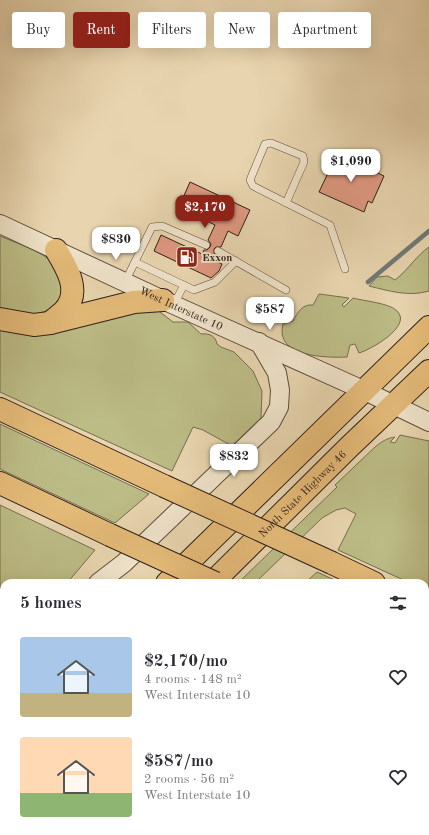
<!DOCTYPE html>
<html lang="en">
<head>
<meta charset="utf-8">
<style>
  :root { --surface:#fff; --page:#f2f2f3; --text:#2b2b33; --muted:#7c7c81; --accent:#8f2418 }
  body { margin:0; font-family:"Old Standard TT",serif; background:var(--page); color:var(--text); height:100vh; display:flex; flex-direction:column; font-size:15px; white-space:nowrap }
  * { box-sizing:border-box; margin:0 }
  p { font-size:13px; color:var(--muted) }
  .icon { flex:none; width:22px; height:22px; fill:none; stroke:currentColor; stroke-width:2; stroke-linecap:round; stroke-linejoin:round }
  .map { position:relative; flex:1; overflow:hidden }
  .sheet { position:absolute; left:0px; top:579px; width:429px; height:256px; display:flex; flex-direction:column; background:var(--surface); border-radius:12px 12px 0 0; box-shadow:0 4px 16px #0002 }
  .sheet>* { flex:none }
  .top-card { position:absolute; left:12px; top:12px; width:405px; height:36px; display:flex; gap:8px }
  .price { position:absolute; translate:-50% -34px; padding:0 9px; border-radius:8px; background:#fff; color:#222; font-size:13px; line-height:26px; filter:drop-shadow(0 1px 2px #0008) }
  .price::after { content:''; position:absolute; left:50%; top:24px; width:12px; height:9px; margin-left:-6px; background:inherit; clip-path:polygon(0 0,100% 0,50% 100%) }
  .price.selected { background:var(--accent); color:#fff }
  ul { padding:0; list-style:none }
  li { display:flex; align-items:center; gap:12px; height:100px; padding:0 20px }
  li span { display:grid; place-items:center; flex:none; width:112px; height:80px; border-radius:4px; color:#555 }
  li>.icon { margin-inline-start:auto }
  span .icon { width:48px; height:48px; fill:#fffc; stroke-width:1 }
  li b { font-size:17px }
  h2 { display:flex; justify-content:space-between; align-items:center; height:48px; padding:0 20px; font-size:17px }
  .pill { padding:0 14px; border-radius:4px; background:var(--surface); box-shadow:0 4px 16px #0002; font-size:14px; line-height:36px }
  .pill.selected { background:var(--accent); color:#fff }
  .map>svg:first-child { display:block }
  .green { fill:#bcbc86; stroke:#756e50 }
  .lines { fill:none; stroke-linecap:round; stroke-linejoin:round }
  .stream { stroke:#717978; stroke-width:4.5 }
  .building { fill:#df9981; stroke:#2e201a }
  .service-casing { stroke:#5c4d3f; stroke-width:8 }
  .tertiary-casing { stroke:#5c4d3f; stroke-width:20 }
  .primary-casing { stroke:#2e201a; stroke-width:24 }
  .motorway-casing { stroke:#2e201a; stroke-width:24 }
  .service { stroke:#f0e4cb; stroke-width:7 }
  .tertiary { stroke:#f0e4cb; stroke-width:18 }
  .primary { stroke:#e4ba78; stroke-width:22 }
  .motorway { stroke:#e4ba78; stroke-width:22 }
  .motorway-bridge-casing { stroke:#2e201a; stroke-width:24; stroke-linecap:butt }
  .motorway-bridge { stroke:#e4ba78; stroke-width:22 }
  .labels { text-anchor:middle; stroke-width:3.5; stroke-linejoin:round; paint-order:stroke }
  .poi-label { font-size:11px; font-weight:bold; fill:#2e201a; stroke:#f0e4cb; text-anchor:start }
  .street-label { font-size:11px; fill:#2e201a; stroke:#f0e4cb }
</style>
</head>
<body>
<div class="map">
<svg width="429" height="835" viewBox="0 0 429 835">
  <rect width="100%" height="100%" fill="#e8d5af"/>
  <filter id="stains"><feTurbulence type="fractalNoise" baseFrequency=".005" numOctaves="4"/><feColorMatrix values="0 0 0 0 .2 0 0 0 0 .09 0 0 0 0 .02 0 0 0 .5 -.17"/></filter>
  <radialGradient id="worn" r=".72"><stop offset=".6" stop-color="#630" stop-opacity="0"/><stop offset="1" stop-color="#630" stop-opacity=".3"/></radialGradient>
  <g class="green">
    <path d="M0,236c20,9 58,19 62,43 1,6 0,13 0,19 -19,22 -36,16 -62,13z"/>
    <path d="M429,247v44c-20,6 -40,0 -60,-5l8,-9 11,-1 7,4c13,-10 21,-24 34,-33z"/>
    <path d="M319,294l30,4 -7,7 2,2 9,-9c10,3 37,5 44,13 16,15 -27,39 -38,42l-4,-9 -5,1 -3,12c-21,1 -73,0 -64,-33l10,-3c5,-9 9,-17 20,-16z"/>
    <path d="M156,309l17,13h15l13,12c8,-1 15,2 16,10l4,3 13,5 19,19 9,20 -1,27 -29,28 -29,-16 -10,-3 -21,44 -172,-79v-64c18,5 33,8 51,6l77,-23z"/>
    <polygon points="0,424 149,494 115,523 0,469"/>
    <path d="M400,435l29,6v151l-4,-2v-7h-15l-72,-33 18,-36 -11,-6 -9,2 -14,8 -67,65h-17l99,-96 -2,-2 40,-38c6,-5 12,-9 20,-10l-5,5 5,1z"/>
    <polygon points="0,505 95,550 67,583 4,583 4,595 0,593"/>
    <polygon points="317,572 341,583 305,583"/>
    <polygon points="425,622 429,623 429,670 425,668"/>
    <polygon points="425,699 429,701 429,807 425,805"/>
  </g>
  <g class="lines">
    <polyline class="stream" points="368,282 429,231"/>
  </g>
  <g class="building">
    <polygon points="337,154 384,176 372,203 368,201 364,212 319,192"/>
    <polygon points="190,182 250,210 238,236 228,231 221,247 216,247 214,249 214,253 216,256 214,260 222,264 219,271 211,278 154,251 161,235 202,254 204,250 207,250 210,247 211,244 208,240 215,225 179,207"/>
  </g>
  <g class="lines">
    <g class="service-casing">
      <g id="service">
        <polyline points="286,203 304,162 303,156 271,143 265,144 250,180 253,186 330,225 345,269"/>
        <polyline points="218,251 286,290"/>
        <polyline points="135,262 194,290 215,282 236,261"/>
        <polyline points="125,282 152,227 162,226 206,245"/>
        <polyline points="174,304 184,285"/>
      </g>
    </g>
    <g class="tertiary-casing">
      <g id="tertiary">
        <path id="s1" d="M0,224l163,76 200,90 66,32"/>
        <polyline points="98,583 124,563 271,422 279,407 280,390 277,373 259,342"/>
        <polyline points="0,619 4,621"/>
        <polyline points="425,821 429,822"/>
      </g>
    </g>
    <g class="primary-casing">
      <g id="primary">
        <polyline points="167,583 429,327"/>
        <path id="s2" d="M212,583l137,-136 80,-76"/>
        <polyline points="0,749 4,745"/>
        <polyline points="0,798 4,794"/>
      </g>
    </g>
    <g class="motorway-casing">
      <g id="motorway">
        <polyline points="0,319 34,325 50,323 134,302 163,300"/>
        <path d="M50,323c4,-4 10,-8 14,-12 18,-19 3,-43 -8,-61"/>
        <polyline points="0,409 164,486"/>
        <polyline points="0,483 110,535"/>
        <polyline points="332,563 374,583"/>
        <polyline points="425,607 429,609"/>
        <polyline points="425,681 429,683"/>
      </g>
    </g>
    <use href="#service" class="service"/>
    <use href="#tertiary" class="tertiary"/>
    <use href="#primary" class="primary"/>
    <use href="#motorway" class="motorway"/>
    <g class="motorway-bridge-casing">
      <g id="motorway-bridge">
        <polyline points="164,486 332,563"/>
        <polyline points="110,535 215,583"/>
      </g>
    </g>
    <use href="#motorway-bridge" class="motorway-bridge"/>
  </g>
  <defs>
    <g id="fuel-square" transform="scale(1.15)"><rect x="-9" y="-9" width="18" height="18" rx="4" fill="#8f2418" stroke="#f0e4cb"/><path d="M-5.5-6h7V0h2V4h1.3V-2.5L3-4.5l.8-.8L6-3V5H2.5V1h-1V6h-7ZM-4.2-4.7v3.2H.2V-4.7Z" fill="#fff"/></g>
  </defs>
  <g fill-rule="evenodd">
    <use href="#fuel-square" x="187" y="257"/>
  </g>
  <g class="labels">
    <g class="poi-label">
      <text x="202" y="261">Exxon</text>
    </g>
    <g class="street-label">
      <text dy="4" stroke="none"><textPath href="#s1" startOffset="200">West Interstate 10</textPath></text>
      <text dy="4" stroke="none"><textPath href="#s2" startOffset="127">North State Highway 46</textPath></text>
    </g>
  </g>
  <rect width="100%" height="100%" filter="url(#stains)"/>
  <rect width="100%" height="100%" fill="url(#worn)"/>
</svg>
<b class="price" style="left:351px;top:183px">$1,090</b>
<b class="price selected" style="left:205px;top:229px">$2,170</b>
<b class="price" style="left:116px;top:261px">$830</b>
<b class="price" style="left:270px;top:331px">$587</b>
<b class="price" style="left:234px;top:478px">$832</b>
<div class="top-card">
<a class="pill">Buy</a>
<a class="pill selected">Rent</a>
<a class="pill">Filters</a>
<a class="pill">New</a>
<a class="pill">Apartment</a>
</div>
<section class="sheet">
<h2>5 homes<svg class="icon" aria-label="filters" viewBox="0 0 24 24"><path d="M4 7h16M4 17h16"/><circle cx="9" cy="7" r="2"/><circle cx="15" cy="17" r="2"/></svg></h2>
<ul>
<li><span style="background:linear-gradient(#a9c7e8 70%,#c2b280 0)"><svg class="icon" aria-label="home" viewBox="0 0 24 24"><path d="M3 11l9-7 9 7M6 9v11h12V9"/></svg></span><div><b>$2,170/mo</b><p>4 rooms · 148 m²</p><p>West Interstate 10</p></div><svg class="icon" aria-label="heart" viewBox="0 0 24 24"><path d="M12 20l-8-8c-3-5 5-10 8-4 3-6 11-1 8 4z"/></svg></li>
<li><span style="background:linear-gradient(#ffd9b3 70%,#8fb573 0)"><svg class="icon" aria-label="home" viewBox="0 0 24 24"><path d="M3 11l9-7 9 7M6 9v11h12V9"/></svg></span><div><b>$587/mo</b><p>2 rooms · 56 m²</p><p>West Interstate 10</p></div><svg class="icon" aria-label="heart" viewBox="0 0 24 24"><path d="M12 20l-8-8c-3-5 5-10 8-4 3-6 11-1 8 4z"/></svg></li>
</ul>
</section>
</div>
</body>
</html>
